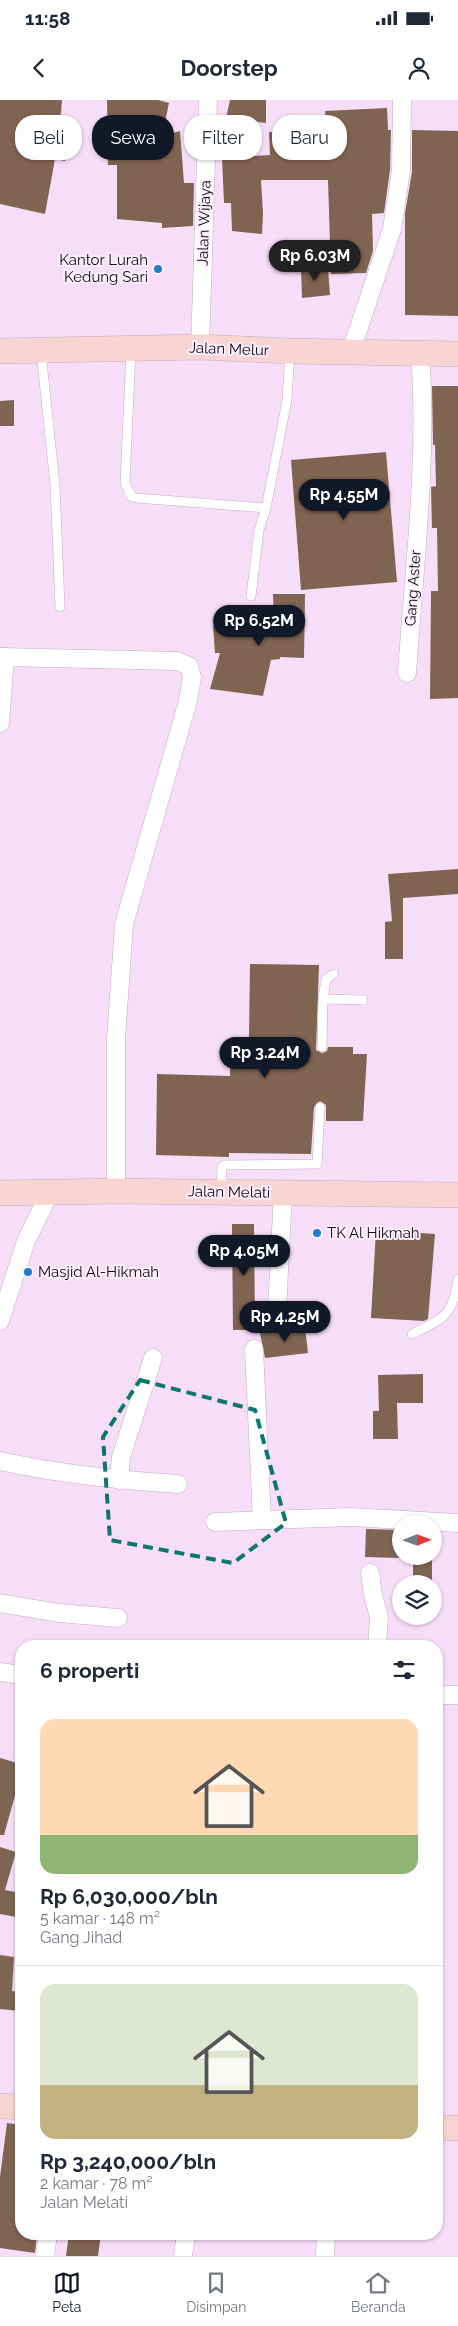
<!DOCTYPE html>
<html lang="id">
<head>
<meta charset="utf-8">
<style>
  :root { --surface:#fff; --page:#f2f2f3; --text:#1f2937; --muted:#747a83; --line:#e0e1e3; --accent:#111827 }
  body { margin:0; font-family:Raleway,sans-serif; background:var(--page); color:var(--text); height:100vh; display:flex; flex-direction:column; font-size:19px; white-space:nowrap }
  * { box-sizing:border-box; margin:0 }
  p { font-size:16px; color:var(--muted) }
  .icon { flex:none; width:28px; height:28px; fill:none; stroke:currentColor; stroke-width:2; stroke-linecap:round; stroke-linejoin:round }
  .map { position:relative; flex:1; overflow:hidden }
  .side { position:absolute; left:15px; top:1540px; width:428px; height:600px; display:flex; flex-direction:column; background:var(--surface); border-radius:20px; box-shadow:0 1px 4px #0004 }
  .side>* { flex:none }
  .guide { position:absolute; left:15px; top:15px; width:429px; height:45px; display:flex; gap:10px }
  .needle { width:32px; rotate:89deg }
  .fabs { position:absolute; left:392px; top:1415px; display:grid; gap:10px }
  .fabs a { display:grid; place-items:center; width:50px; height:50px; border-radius:50%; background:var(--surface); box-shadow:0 1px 4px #0004; font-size:25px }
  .price { position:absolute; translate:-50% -42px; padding:0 11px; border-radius:18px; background:var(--accent); color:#fff; font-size:16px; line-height:32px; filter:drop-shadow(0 1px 2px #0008) }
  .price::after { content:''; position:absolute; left:50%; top:30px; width:15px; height:11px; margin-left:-8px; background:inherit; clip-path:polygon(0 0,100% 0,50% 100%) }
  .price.selected { background:#222; color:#fff }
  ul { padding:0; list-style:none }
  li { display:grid; align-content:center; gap:10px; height:265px; padding:0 25px }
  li+li { border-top:1px solid var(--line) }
  li span { display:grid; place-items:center; height:155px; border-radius:15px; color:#555 }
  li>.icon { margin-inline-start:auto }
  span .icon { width:90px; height:90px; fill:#fffc; stroke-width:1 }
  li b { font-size:21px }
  h2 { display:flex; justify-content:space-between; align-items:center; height:60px; padding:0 25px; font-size:21px }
  .pill { padding:0 18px; border-radius:20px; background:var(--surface); box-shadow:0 1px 4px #0004; font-size:18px; line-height:45px }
  .pill.selected { background:var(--accent); color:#fff }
  .status { display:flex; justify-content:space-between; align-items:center; height:35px; padding:0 25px; background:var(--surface); direction:ltr }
  .status svg { height:14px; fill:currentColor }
  header { display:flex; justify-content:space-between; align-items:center; height:65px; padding:0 25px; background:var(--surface); font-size:22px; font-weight:700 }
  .tabs { display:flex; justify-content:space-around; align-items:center; height:70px; border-top:1px solid var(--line); background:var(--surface); font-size:14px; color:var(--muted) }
  .tabs a { display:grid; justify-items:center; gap:2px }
  .tabs .selected { color:var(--accent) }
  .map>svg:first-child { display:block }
  .building { fill:#806452 }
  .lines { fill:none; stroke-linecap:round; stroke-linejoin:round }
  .lane-casing { stroke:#c3abc4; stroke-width:10 }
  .street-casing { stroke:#c3abc4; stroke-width:19 }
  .secondary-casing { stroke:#c3abc4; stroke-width:26 }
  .lane { stroke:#fff; stroke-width:9 }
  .street { stroke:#fff; stroke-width:18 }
  .secondary { stroke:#f8d5d2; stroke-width:25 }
  .marked { fill:none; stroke:#0f766e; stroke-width:4; stroke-dasharray:10 6; stroke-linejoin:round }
  .poi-dot { fill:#1f7eca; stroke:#feefff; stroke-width:2 }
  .labels { text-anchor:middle; stroke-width:4; stroke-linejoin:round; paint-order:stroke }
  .street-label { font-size:15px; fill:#120a12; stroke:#feefff }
  .poi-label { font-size:15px; fill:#120a12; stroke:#feefff; text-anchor:start }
</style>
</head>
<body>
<div class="status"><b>11:58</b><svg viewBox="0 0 49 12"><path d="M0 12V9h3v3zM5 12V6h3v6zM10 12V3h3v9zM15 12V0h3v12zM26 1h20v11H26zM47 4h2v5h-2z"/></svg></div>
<header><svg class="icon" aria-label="back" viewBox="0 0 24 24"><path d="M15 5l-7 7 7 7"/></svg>Doorstep<svg class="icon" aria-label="person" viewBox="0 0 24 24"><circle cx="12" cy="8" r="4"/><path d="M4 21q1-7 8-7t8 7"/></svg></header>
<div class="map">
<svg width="458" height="2156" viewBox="0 0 458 2156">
  <rect width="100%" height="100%" fill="#f7def8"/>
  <g class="building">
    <polygon points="0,0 62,0 59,37 69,39 65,61 55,59 45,114 0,104"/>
    <polygon points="107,0 158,0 169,3 162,36 180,31 184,83 194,83 193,126 162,128 162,123 117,119 117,65 108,65"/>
    <polygon points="230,0 266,0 266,23 226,18"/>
    <polygon points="387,8 388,30 391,30 390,70 384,113 372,114 373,151 366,173 331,174 328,80 261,80 263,114 262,134 232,131 231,103 224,103 222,58 270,55 269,32 326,35 325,11"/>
    <polygon points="412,30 458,31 458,216 405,215 405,113 412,72"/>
    <polygon points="301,168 328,168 330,195 302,198"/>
    <polygon points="432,286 458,286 458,598 430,599 431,491 438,491 437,428 432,428 431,387 436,386 435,345 433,345"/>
    <polygon points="14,300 14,326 0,326 0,301"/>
    <polygon points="386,352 397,482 301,490 291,360"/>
    <polygon points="273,494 305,494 304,558 280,557 280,559 271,560 263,596 210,589 220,553 215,553 213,526 259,527 259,518 274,520"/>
    <polygon points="458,769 458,794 403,798 403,859 385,859 385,822 392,821 388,774"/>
    <polygon points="250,864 319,865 316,950 322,953 327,951 328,947 353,947 353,954 367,954 363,1021 326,1021 326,1005 320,1001 314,1007 311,1054 229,1053 229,1057 156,1055 157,974 230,976 230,954 239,954 239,937 249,937"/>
    <polygon points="232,1124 254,1124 255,1230 233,1230"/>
    <polygon points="376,1130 435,1134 428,1219 424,1221 371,1218"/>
    <polygon points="305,1227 308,1253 265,1258 260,1233"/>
    <polygon points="423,1274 423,1303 397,1303 398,1339 373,1339 373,1311 379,1311 378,1275"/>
    <polygon points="366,1429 401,1430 401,1458 365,1457"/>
    <polygon points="413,1456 432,1456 432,1484 413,1483"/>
    <polygon points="0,1658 21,1664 21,1674 4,1735 0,1735"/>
    <polygon points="0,1747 16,1752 5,1790 21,1793 21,1818 0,1814"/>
    <polygon points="0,1855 14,1857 12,1891 21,1892 19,1911 0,1909"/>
    <polygon points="7,2023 21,2025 21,2134 37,2134 35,2153 0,2148 0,2077"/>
    <polygon points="69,2134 101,2134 98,2156 66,2156"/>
  </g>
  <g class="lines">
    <g class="lane-casing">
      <g id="lane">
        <polyline points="131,249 125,383 131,396 136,398 266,408"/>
        <polyline points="41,252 55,385 60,507"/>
        <polyline points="251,496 259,430 266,408 287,300 290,251"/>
        <polyline points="323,899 326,879 334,874"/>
        <polyline points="322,947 323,899 363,900"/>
        <polyline points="221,1091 222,1067 224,1065 317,1064 320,1007"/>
        <path d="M412,1234c31,-15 41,-18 46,-55"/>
      </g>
    </g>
    <g class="street-casing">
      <g id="street">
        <polyline points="200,247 208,0"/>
        <polyline points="351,251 392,129 401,71 402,0"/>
        <polyline points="0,557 177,561 189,566 192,577 188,601 124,824 116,940 116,1091"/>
        <path d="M407,573c7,-105 21,-214 13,-320"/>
        <polyline points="0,623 5,557"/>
        <polyline points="277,1210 283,1093"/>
        <polyline points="0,1221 26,1141 50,1092"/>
        <polyline points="254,1249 262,1420"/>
        <path d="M0,1361c59,13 117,19 178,23"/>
        <polyline points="119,1380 121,1357 153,1258"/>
        <polyline points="215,1422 350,1417 458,1423"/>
        <polyline points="370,1473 373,1495 379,1517 377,1546"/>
        <polyline points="0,1503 59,1513 118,1518"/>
        <polyline points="0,1572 21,1575"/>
        <polyline points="436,1595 458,1595"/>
        <polyline points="325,2155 326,2134"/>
        <polyline points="45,2156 48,2134"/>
        <polyline points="183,2156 186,2134"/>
      </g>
    </g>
    <g class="secondary-casing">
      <g id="secondary">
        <polyline points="0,251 200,247 290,251 458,254"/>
        <polyline points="0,1093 116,1091 458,1095"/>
        <polyline points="0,2006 21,2007"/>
        <polyline points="436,2028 458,2028"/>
      </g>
    </g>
    <use href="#lane" class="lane"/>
    <use href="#street" class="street"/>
    <use href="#secondary" class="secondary"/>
  </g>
  <path class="marked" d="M140,1280l115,30 31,113 -53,40 -123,-23 -7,-103z"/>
  <g class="poi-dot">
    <circle cx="158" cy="169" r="5"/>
    <circle cx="317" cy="1133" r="5"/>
    <circle cx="28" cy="1172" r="5"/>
  </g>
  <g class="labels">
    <g class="street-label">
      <text transform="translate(204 123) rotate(-88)" y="5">Jalan Wijaya</text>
      <text transform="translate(229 249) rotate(2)" y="5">Jalan Melur</text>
      <text transform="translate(413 488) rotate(-86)" y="5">Gang Aster</text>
      <text transform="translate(229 1092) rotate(1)" y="5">Jalan Melati</text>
    </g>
    <g class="poi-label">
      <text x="148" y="165" text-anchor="end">Kantor Lurah<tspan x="148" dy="17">Kedung Sari</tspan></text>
      <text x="327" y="1138">TK Al Hikmah</text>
      <text x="38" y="1177">Masjid Al-Hikmah</text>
    </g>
  </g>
</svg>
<div class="fabs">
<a><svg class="needle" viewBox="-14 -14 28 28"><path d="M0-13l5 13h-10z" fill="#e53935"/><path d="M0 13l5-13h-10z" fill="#747a83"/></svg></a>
<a><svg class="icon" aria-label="layers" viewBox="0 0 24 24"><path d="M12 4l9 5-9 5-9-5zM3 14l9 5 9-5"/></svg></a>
</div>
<b class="price selected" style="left:315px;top:182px">Rp 6.03M</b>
<b class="price" style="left:344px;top:421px">Rp 4.55M</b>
<b class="price" style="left:259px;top:547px">Rp 6.52M</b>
<b class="price" style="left:265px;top:979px">Rp 3.24M</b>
<b class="price" style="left:244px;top:1177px">Rp 4.05M</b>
<b class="price" style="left:285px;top:1243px">Rp 4.25M</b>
<div class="guide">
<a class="pill">Beli</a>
<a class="pill selected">Sewa</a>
<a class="pill">Filter</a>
<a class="pill">Baru</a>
</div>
<section class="side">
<h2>6 properti<svg class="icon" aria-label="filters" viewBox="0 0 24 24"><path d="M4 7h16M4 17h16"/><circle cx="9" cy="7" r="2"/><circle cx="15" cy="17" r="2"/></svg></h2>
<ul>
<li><span style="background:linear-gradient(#ffd9b3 75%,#8fb573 0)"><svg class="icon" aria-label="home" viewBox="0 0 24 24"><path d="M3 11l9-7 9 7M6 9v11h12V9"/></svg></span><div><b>Rp 6,030,000/bln</b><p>5 kamar · 148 m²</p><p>Gang Jihad</p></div></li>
<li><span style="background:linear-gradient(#dfe7d0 65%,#c2b280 0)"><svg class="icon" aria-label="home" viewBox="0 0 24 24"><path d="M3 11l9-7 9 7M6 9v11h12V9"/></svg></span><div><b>Rp 3,240,000/bln</b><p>2 kamar · 78 m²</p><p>Jalan Melati</p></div></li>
</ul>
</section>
</div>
<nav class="tabs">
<a class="selected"><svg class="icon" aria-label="map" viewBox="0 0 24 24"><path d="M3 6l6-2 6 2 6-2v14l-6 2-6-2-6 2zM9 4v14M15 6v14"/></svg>Peta</a>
<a><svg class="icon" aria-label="saved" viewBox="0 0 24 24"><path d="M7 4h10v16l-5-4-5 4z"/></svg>Disimpan</a>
<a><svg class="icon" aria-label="home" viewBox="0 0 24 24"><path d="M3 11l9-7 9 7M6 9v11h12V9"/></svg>Beranda</a>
</nav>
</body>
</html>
